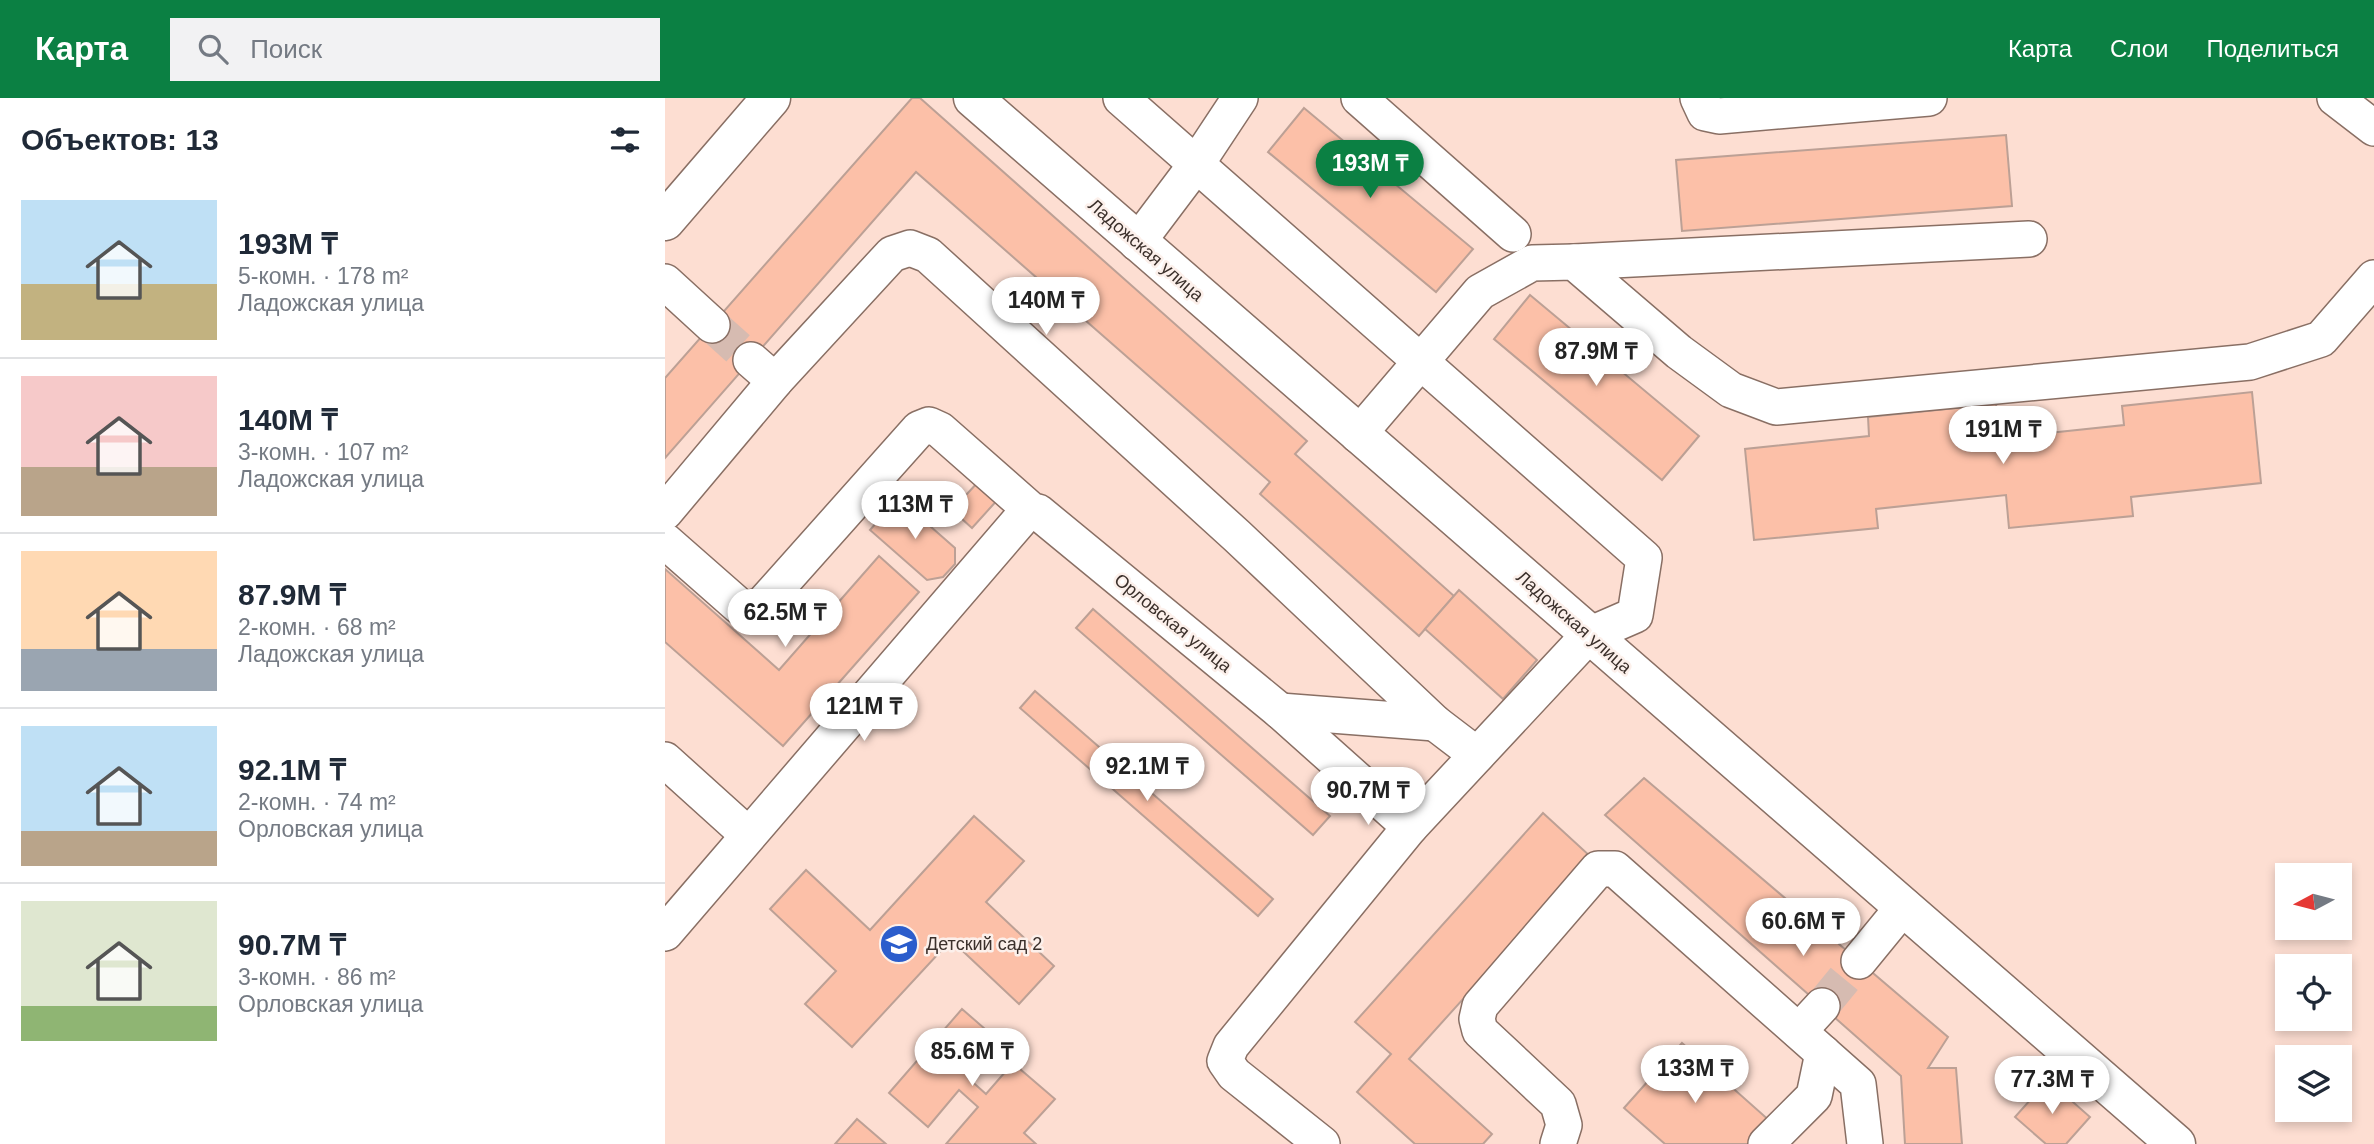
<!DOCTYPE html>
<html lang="ru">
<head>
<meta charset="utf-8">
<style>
  :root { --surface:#fff; --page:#f2f2f3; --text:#1f2937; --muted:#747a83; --line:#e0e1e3; --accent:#0b8043 }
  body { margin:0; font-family:Helvetica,sans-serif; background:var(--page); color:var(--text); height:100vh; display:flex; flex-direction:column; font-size:26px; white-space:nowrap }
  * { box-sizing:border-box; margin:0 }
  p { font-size:23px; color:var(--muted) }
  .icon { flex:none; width:38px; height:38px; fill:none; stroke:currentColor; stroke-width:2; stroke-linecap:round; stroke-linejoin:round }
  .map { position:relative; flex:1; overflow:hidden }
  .side { display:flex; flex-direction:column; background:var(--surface); width:665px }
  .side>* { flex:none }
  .needle { width:46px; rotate:263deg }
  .buttons { position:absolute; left:1610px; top:765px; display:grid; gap:14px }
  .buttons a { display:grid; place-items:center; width:77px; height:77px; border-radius:0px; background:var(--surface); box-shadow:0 4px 10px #0003; font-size:35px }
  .price { position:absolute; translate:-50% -60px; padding:0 16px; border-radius:24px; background:#fff; color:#222; font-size:23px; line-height:46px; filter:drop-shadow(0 2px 4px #0008) }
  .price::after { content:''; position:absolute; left:50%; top:42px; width:21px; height:16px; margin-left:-10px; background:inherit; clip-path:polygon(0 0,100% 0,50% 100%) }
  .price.current { background:var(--accent); color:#fff }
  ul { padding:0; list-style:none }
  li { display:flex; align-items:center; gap:21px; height:175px; padding:0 21px }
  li+li { border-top:2px solid var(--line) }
  li span { display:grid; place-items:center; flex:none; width:196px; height:140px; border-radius:0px; color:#555 }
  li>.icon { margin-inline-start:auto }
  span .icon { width:84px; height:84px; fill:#fffc; stroke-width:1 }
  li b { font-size:30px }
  h2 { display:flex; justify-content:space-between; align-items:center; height:84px; padding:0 21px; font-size:30px }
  header { display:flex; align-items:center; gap:42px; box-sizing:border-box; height:98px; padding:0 35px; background:var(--accent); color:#fff }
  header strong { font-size:33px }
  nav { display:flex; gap:38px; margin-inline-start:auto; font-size:24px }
  .search { width:490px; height:63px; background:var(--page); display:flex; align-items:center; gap:18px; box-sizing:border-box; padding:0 24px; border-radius:0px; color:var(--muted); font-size:26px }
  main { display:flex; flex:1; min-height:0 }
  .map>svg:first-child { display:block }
  .building { fill:#fcc0a8; stroke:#bca095; stroke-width:2 }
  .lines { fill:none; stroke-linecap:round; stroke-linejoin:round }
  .minor-tunnel { stroke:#d6bbb1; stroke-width:35; stroke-dasharray:35 18; stroke-linecap:butt }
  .minor-casing { stroke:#896f64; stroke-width:38 }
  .major-casing { stroke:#896f64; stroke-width:41 }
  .minor { stroke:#fff; stroke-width:35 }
  .major { stroke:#fff; stroke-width:38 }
  .labels { text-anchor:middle; stroke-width:5; stroke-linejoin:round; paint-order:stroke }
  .street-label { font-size:18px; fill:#3b302b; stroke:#fcf0eb }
  .poi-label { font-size:18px; fill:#3b302b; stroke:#fcf0eb; text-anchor:start }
</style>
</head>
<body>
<header>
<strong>Карта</strong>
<div class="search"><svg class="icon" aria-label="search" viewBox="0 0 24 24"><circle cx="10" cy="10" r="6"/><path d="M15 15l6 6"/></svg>Поиск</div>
<nav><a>Карта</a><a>Слои</a><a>Поделиться</a></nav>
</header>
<main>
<section class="side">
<h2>Объектов: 13<svg class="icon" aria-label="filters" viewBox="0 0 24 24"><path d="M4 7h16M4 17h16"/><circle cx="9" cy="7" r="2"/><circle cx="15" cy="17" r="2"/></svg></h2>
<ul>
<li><span style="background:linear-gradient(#bfe0f5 60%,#c2b280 0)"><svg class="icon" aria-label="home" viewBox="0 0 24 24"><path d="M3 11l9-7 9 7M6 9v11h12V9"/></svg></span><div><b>193M ₸</b><p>5-комн. · 178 m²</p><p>Ладожская улица</p></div></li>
<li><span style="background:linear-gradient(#f6c9c9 65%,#b9a48a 0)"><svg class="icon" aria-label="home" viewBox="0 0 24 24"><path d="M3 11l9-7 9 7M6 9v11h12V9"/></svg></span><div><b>140M ₸</b><p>3-комн. · 107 m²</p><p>Ладожская улица</p></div></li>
<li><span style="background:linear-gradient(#ffd9b3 70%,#9aa5b1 0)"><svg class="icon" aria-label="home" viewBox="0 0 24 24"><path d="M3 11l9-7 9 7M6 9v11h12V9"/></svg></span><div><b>87.9M ₸</b><p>2-комн. · 68 m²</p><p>Ладожская улица</p></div></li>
<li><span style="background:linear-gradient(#bfe0f5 75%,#b9a48a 0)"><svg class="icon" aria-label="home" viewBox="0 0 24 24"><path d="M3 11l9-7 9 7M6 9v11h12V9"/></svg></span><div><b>92.1M ₸</b><p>2-комн. · 74 m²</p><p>Орловская улица</p></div></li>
<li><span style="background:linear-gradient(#dfe7d0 75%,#8fb573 0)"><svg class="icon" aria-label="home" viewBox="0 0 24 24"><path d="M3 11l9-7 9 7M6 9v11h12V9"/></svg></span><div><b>90.7M ₸</b><p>3-комн. · 86 m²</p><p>Орловская улица</p></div></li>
</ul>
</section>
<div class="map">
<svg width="1709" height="1046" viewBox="0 0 1709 1046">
  <rect width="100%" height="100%" fill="#fdded2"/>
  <g class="building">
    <polygon points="247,0 255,0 642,343 630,356 789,498 754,538 595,396 605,384 251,74 0,360 0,280"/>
    <polygon points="639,10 808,151 771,194 603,54"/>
    <polygon points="1341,37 1347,108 1017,133 1011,62"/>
    <polygon points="865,197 1034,338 997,382 829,241"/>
    <polygon points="1587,294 1596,385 1466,399 1468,418 1344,430 1341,397 1211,411 1213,430 1089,442 1080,351 1204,338 1203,319 1331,306 1335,340 1459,327 1457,308"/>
    <polygon points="315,382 335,399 307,430 287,412"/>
    <polygon points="233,400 290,450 290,466 278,479 262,482 205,432"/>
    <polygon points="214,458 254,494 118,648 0,544 0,471 114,572"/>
    <polygon points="794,492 872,562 838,601 760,531"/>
    <polygon points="428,511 665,718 648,737 411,530"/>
    <polygon points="370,593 608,801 593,818 355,610"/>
    <polygon points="979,680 1283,939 1263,970 1291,970 1297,1046 1240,1046 1236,978 940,717"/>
    <polygon points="878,715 926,759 744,961 827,1036 818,1046 750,1046 692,994 726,956 690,924"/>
    <polygon points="309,718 359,763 321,804 389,868 354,906 286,842 187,949 140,906 171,873 105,811 141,772 205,832"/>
    <polygon points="297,911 335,944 303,980 321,996 348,965 390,1001 359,1035 371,1046 281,1046 313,1009 294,992 263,1029 224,995"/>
    <polygon points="1017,945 1106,1024 1087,1046 1000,1046 959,1010"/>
    <polygon points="1383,982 1425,1019 1401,1046 1381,1046 1350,1019"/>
    <polygon points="192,1021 221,1046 170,1046"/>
  </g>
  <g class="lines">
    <g class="minor-tunnel">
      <polyline points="47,227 86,262"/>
      <polyline points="1157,908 1194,863"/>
    </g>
    <g class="minor-casing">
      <g id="minor">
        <polyline points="456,0 979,460 970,517 924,537 745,729"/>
        <polyline points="694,0 848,136"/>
        <polyline points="1033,0 1040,15 1054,18 1264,0"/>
        <polyline points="1670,0 1709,30"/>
        <polyline points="472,145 530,68 575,0"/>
        <polyline points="909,164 1364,141"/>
        <polyline points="0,184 47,227"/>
        <polyline points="86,262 110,283"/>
        <polyline points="693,337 815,194 867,165 909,164 1014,254 1066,292 1111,309 1585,264 1656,241 1709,180"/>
        <polyline points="0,414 110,283 227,156 245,150 263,157 572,438 770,625 812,657"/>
        <polyline points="0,443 74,508 84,511 97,507 254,331 264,327 275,332 367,413 373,414 615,613 745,729 566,948 560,963 569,976 657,1046"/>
        <polyline points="615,613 770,625"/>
        <polyline points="0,662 82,736"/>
        <polyline points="0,835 361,415 367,413"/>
        <polyline points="1194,863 1239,808"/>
        <polyline points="1134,933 1157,908"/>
        <polyline points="893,1046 899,1027 893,1006 815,933 812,921 815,908 933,771 950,771 1193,986 1200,1046"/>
        <polyline points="1101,1046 1149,998 1158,955"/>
      </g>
    </g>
    <g class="major-casing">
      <g id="major">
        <polyline points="308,0 1511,1046"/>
        <polyline points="0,123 106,0"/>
      </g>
    </g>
    <use href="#minor" class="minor"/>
    <use href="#major" class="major"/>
  </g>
  <defs>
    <g id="school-disc" transform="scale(2.0125)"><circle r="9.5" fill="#2b5dcc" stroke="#fcf0eb"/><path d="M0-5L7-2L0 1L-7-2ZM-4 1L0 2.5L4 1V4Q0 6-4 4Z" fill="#fff"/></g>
  </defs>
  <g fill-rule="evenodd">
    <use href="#school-disc" x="234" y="846"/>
  </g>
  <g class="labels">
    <g class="street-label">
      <text transform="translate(481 152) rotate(41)" y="6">Ладожская улица</text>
      <text transform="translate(909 524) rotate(41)" y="6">Ладожская улица</text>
      <text transform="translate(508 525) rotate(39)" y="6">Орловская улица</text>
    </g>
    <g class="poi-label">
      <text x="261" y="852">Детский сад 2</text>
    </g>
  </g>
</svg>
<div class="buttons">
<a><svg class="needle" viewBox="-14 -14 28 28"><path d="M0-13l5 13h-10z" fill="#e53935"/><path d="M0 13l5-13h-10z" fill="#747a83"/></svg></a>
<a><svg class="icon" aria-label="locate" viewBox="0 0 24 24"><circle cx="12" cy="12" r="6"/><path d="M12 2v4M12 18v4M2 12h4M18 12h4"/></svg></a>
<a><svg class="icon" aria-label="layers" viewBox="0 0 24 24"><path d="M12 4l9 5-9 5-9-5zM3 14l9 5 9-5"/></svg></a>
</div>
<b class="price current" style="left:705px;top:102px">193M ₸</b>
<b class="price" style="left:381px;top:239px">140M ₸</b>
<b class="price" style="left:931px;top:290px">87.9M ₸</b>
<b class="price" style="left:1338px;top:368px">191M ₸</b>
<b class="price" style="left:250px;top:443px">113M ₸</b>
<b class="price" style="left:120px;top:551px">62.5M ₸</b>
<b class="price" style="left:199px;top:645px">121M ₸</b>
<b class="price" style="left:482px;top:705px">92.1M ₸</b>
<b class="price" style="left:703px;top:729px">90.7M ₸</b>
<b class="price" style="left:1138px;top:860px">60.6M ₸</b>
<b class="price" style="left:307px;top:990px">85.6M ₸</b>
<b class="price" style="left:1030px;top:1007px">133M ₸</b>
<b class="price" style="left:1387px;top:1018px">77.3M ₸</b>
</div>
</main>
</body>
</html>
